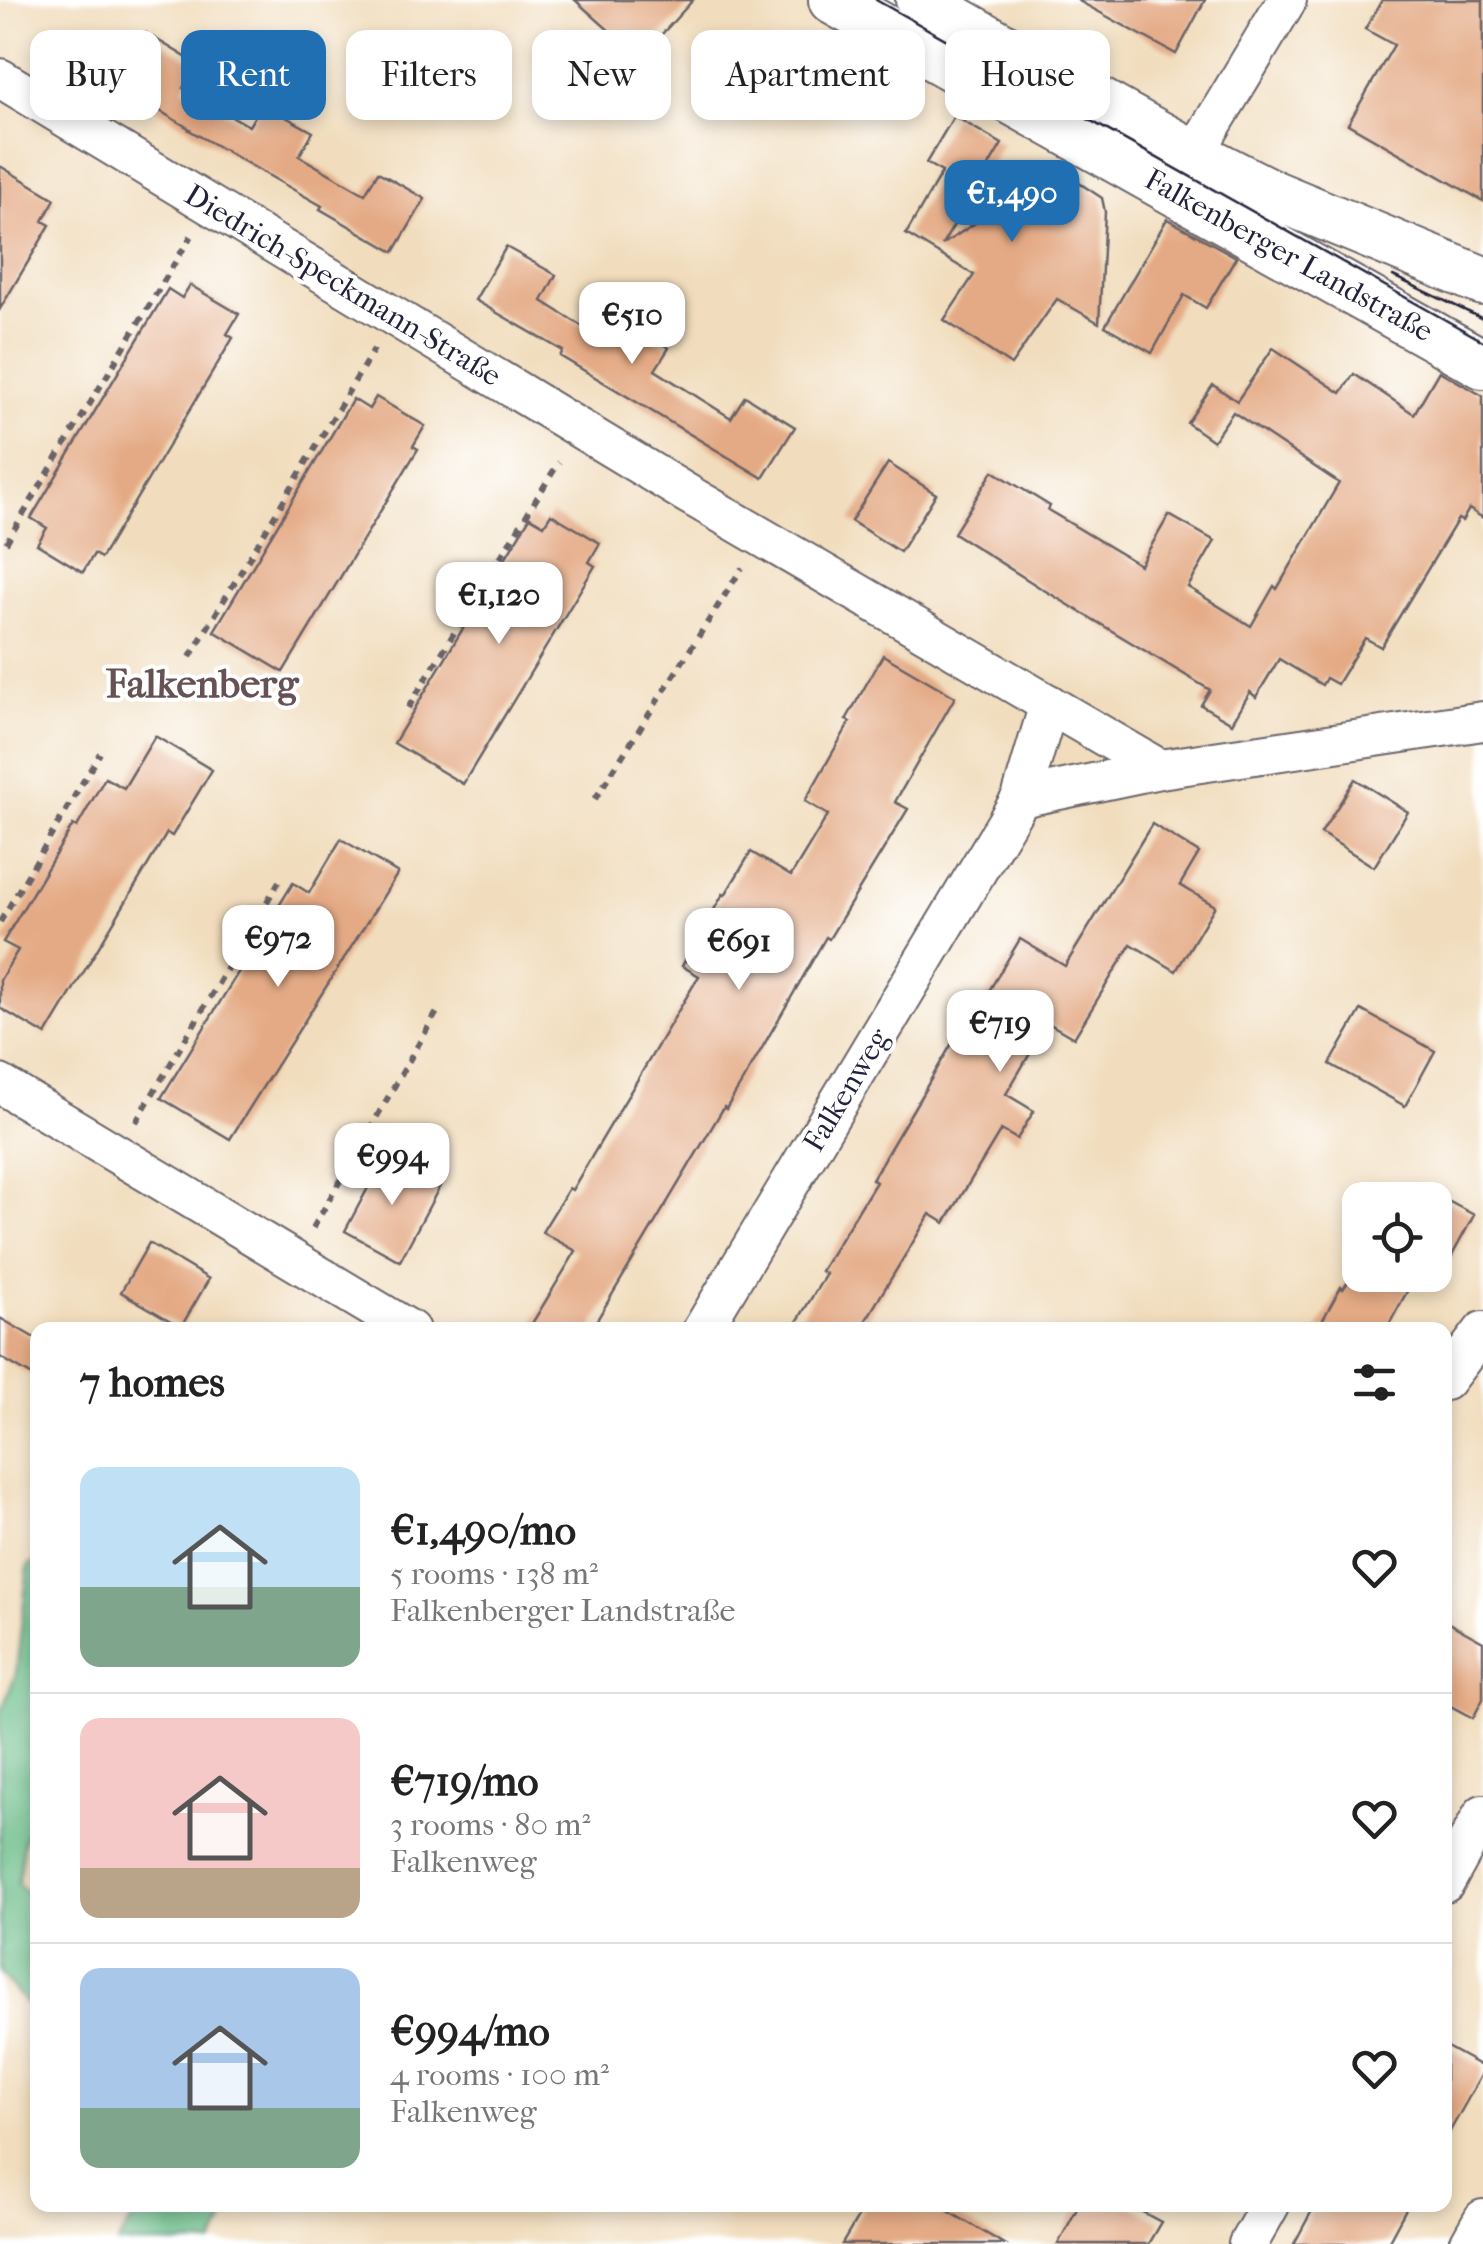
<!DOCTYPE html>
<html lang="en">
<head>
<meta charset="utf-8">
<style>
  :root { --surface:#fff; --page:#f2f2f2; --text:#222; --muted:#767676; --line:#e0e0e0; --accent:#1f6fb2 }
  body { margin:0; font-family:"IM FELL French Canon",serif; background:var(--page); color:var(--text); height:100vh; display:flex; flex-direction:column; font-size:38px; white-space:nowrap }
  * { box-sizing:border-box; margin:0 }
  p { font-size:32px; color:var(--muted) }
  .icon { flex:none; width:55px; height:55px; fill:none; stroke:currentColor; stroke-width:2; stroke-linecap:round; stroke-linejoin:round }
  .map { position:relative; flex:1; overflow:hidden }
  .sheet { position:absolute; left:30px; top:1322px; width:1422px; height:890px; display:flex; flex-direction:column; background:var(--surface); border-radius:20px; box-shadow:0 5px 15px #0003 }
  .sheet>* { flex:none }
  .banner { position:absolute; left:30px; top:30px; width:1425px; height:90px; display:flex; gap:20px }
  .tools { position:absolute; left:1342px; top:1182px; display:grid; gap:20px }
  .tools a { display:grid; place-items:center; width:110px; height:110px; border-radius:20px; background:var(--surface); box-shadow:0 5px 15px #0003; font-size:50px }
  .price { position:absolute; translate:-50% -85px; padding:0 22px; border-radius:20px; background:#fff; color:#222; font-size:32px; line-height:65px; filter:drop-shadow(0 2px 5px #0008) }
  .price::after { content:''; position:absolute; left:50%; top:60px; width:30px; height:22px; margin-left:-15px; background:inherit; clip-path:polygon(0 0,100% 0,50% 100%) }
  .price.current { background:var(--accent); color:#fff }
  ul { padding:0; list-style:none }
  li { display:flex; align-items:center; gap:30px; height:250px; padding:0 50px }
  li+li { border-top:2px solid var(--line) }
  li span { display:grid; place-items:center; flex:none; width:280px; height:200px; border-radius:20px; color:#555 }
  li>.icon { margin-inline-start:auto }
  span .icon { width:120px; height:120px; fill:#fffc; stroke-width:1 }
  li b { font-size:42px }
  h2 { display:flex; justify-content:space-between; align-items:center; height:120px; padding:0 50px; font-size:42px }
  .chip { padding:0 35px; border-radius:20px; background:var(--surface); box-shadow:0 5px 15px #0003; font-size:35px; line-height:90px }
  .chip.current { background:var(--accent); color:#fff }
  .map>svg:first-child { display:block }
  .forest { fill:#6cbd89; stroke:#477062; stroke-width:2.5 }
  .building { fill:#e4aa85 }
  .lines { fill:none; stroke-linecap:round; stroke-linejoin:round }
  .minor-casing { stroke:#6a6368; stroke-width:42 }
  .tertiary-casing { stroke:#6a6368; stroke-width:52 }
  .path { stroke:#6a6368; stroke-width:6; stroke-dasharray:8 8; stroke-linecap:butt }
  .minor { stroke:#fff; stroke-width:38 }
  .tertiary { stroke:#fff; stroke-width:48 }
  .tram { stroke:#22223b; stroke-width:2.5 }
  .labels { text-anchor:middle; stroke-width:8; stroke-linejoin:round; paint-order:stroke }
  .street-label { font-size:30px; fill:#22223b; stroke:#fff }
  .district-label { font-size:40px; font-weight:bold; fill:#665255; stroke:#fff }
</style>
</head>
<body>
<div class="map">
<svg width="1483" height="2244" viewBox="0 0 1483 2244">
  <rect width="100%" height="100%" fill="#fff"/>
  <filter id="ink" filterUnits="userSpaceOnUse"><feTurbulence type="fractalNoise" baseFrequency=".01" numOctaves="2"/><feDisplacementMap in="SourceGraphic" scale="20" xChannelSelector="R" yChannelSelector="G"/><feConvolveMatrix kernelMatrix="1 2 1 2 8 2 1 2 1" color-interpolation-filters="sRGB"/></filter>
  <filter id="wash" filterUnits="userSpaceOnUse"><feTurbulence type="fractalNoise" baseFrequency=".0048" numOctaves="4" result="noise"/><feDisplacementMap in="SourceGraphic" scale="40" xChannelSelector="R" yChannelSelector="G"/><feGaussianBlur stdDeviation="2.25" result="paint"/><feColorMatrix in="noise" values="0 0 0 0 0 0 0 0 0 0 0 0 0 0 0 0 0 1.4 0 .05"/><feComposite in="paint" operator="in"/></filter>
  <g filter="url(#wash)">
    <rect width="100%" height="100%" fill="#f1ddbd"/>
    <g class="forest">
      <polygon points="37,1561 37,1815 24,1839 18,1884 37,1903 37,2010 30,2008 0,1973 0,1715 16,1673 28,1566"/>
      <polygon points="141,2205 233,2205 213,2244 117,2244"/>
    </g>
    <g id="blocks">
      <g class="building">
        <polygon points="575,0 693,0 640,58"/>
        <polygon points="1077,0 1205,0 1176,54"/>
        <polygon points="1382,0 1483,0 1483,201 1348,124 1394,45 1365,29"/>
        <polygon points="146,33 197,64 183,88 249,126 262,104 313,132 299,156 365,194 378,172 425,199 394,252 320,209 322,206 189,130 190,129 90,69 105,43 107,45 109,41 133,55"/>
        <polygon points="954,116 1002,144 942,245 1051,173 1070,177 1102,198 1105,212 1099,323 1057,299 1011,365 944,320 974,275 906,234 942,172 926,163"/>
        <polygon points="0,166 55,199 43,221 50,225 0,309"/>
        <polygon points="1167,219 1236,257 1206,308 1184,295 1152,353 1105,326"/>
        <polygon points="506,247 556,275 542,301 604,340 619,317 669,348 655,370 731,418 745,396 795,427 763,478 560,356 563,351 475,300"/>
        <polygon points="190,285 239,314 227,334 233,338 101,558 94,554 83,572 37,544 47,528 31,518 168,289 182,298"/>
        <polygon points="1273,348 1341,393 1354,374 1414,414 1439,371 1483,396 1483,518 1469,509 1462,521 1458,519 1381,647 1365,638 1337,684 1326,678 1322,685 1279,659 1256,697 1250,692 1232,723 1201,705 1210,690 1039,587 954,533 993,471 1050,506 1048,510 1140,565 1169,515 1215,541 1188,587 1251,626 1274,586 1277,589 1339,483 1233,412 1213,441 1187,423 1213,385 1237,401"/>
        <polygon points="376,397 425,426 413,446 418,449 283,672 214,631 353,399 369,409"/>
        <polygon points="888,463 936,494 900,552 851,521"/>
        <polygon points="551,514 600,543 589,562 595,566 463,784 394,743 530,517 544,525"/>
        <polygon points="883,655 955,697 895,802 908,809 829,939 826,937 747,1074 726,1109 724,1107 591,1330 528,1330 576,1251 542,1232 569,1188 572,1190 699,976 682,966 723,894 725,895 751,852 791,876 828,815 805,801 850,722 846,720"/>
        <polygon points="155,736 212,770 172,836 167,833 46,1035 0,1008 0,980 18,950 3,942 73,825 77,827 105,778 124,788"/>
        <polygon points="1355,779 1408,812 1374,867 1321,833"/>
        <polygon points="1152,824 1199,853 1180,885 1215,906 1176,971 1131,944 1074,1038 1048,1023 1006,1094 1034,1111 1017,1139 1001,1130 945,1223 930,1214 860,1330 792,1330 826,1274 821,1271 876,1182 872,1179 927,1086 961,1028 965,1031 1020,939 1065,966"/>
        <polygon points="341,839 398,873 230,1139 161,1098 293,883 309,893"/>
        <polygon points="1361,1010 1435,1051 1405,1106 1330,1064"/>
        <polygon points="385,1156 440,1186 400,1261 345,1231"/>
        <polygon points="1435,1194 1474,1215 1435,1287"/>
        <polygon points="149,1243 209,1279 181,1327 121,1292"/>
        <polygon points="1353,1275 1416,1275 1386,1330 1317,1330 1341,1287 1343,1289"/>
        <polygon points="0,1318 38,1340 38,1379 0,1357"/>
        <polygon points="1445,1621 1483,1642 1483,1699 1473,1718 1445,1703"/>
        <polygon points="1445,2046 1483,2067 1483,2072 1445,2140"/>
        <polygon points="865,2205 938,2205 1004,2244 842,2244"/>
        <polygon points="1079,2205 1129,2205 1161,2222 1148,2244 1058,2244"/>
        <polygon points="1315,2205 1408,2205 1387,2244 1294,2244"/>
      </g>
    </g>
  </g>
  <g filter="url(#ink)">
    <use href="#blocks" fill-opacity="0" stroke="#6a6368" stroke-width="2.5"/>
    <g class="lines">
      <g class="minor-casing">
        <g id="minor">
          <polyline points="0,78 686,493 1160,769"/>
          <polyline points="1180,178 1287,0"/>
          <polyline points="1021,798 1049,704"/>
          <polyline points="0,1084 410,1330"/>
          <polyline points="702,1330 1021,798 1160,769 1483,721"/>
          <polyline points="1445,1381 1483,1331"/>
          <polyline points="1445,1883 1483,1814"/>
          <polyline points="1248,2244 1270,2205"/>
          <polyline points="1469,2244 1483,2219"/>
        </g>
      </g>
      <g class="tertiary-casing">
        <g id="tertiary">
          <polyline points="833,0 1483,364"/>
          <path d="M920,0c117,66 233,136 354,195l209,86"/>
        </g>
      </g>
      <g class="path">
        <polyline points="6,543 191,236"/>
        <polyline points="190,657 374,349"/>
        <polyline points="408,708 559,462"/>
        <polyline points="595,799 742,568"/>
        <polyline points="0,922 100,753"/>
        <polyline points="136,1122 281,878"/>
        <polyline points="313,1228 437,1012"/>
      </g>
      <use href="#minor" class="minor"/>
      <use href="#tertiary" class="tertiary"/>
      <g class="tram">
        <polyline points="876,0 1483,341"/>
        <polyline points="1393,276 1483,319"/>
      </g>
    </g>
  </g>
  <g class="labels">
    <g class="street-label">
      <text transform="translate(1289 255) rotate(29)" y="10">Falkenberger Landstraße</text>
      <text transform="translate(343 285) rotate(31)" y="10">Diedrich-Speckmann-Straße</text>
      <text transform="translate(846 1090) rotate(-59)" y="10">Falkenweg</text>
    </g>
    <g class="district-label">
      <text x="202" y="697">Falkenberg</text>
    </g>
  </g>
</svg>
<div class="tools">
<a><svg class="icon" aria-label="locate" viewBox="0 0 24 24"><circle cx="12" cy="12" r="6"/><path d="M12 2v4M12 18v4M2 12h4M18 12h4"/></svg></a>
</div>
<b class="price current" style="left:1012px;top:245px">€1,490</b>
<b class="price" style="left:632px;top:367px">€510</b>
<b class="price" style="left:499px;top:647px">€1,120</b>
<b class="price" style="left:278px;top:990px">€972</b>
<b class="price" style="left:739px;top:993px">€691</b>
<b class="price" style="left:1000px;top:1075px">€719</b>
<b class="price" style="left:392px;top:1208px">€994</b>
<div class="banner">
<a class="chip">Buy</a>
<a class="chip current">Rent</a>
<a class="chip">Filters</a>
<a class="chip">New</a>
<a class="chip">Apartment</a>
<a class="chip">House</a>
</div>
<section class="sheet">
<h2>7 homes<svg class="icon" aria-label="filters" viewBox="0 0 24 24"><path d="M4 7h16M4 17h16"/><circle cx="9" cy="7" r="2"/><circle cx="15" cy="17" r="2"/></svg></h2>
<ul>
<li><span style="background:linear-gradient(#bfe0f5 60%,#7fa58c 0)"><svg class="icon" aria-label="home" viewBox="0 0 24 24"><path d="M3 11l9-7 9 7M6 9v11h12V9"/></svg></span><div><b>€1,490/mo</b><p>5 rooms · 138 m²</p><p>Falkenberger Landstraße</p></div><svg class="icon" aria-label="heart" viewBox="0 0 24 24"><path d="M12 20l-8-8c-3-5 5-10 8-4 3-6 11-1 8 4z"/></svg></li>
<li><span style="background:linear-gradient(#f6c9c9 75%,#b9a48a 0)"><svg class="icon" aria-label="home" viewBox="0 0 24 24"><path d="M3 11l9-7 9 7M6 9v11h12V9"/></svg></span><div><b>€719/mo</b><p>3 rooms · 80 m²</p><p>Falkenweg</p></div><svg class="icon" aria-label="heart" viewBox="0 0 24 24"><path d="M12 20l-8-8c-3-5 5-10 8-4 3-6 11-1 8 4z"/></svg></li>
<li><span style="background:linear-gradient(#a9c7e8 70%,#7fa58c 0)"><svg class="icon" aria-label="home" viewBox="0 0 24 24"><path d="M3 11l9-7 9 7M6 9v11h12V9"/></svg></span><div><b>€994/mo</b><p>4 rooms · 100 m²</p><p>Falkenweg</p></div><svg class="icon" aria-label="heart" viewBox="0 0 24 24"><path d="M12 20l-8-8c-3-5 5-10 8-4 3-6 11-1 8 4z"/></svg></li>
</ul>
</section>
</div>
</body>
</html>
